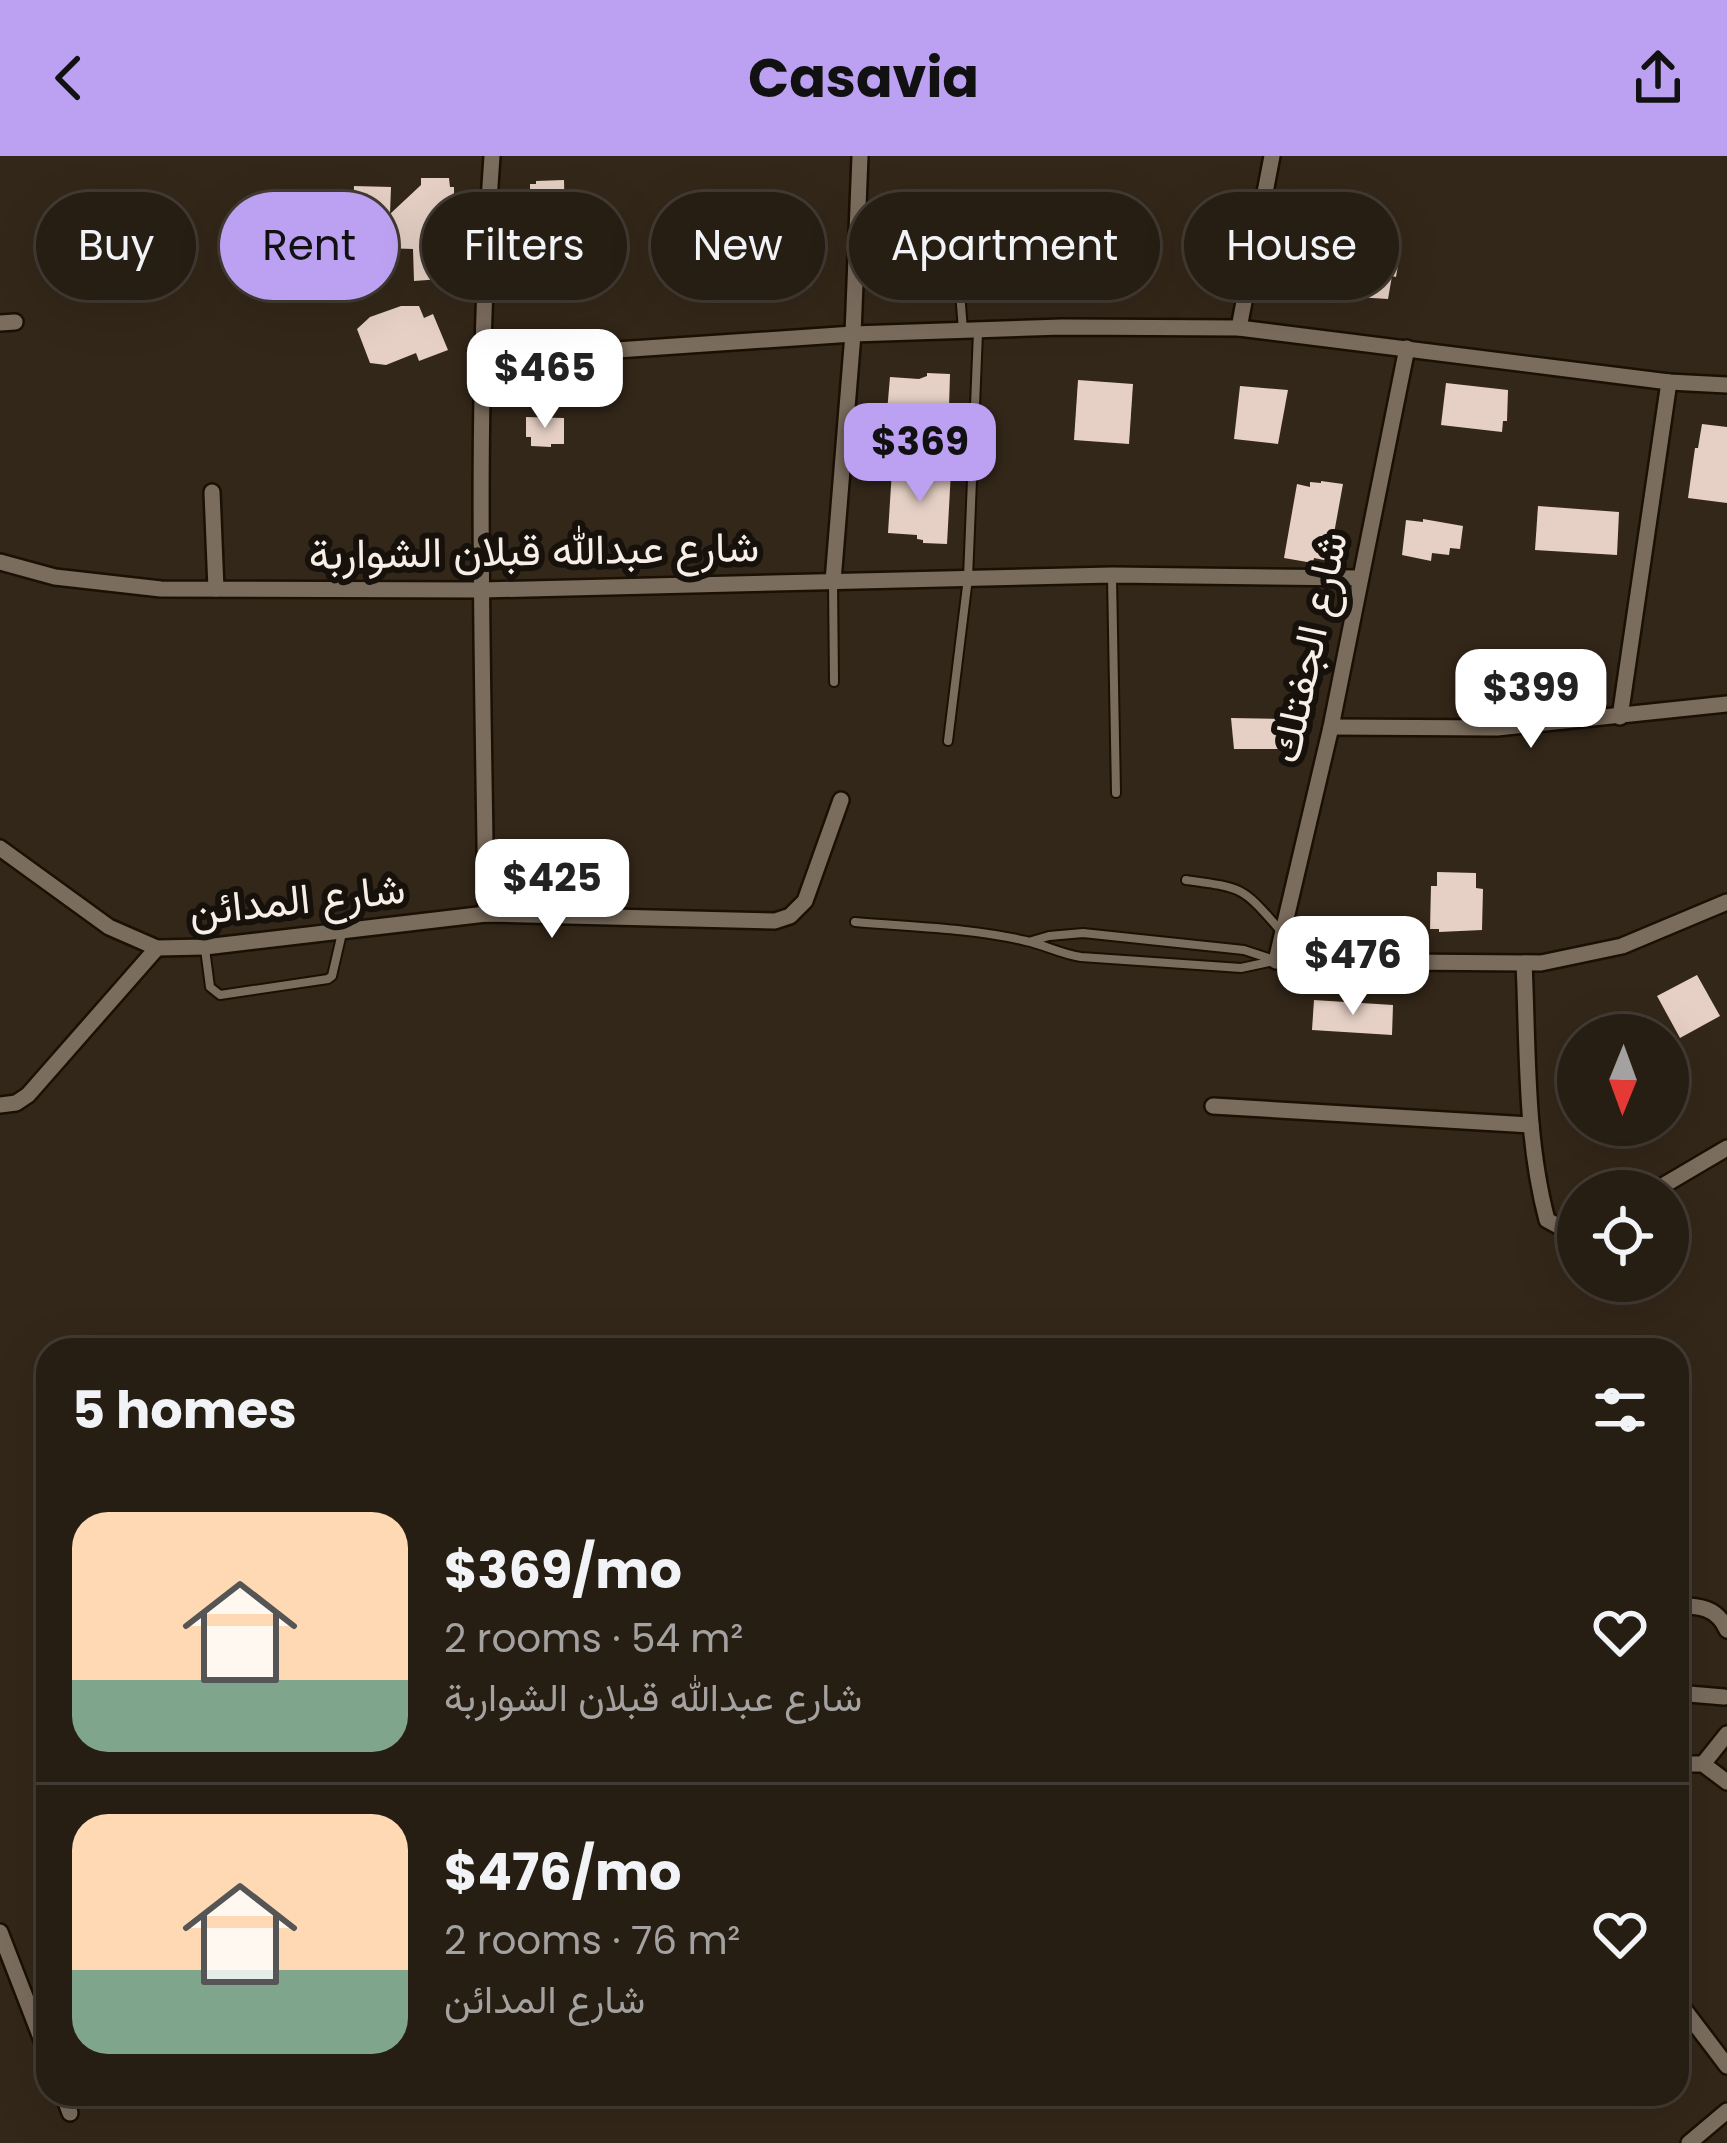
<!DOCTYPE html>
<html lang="en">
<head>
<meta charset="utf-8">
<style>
  :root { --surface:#261d13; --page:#322a21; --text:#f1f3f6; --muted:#a4a2a0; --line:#423b33; --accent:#bca0f2 }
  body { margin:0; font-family:Poppins,Vazirmatn,sans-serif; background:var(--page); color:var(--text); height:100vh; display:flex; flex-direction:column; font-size:45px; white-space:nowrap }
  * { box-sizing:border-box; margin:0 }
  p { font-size:39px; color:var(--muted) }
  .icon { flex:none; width:66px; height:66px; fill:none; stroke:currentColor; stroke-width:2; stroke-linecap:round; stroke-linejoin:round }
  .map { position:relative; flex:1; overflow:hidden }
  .sheet { position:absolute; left:36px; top:1182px; width:1653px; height:768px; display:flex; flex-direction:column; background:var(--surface); border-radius:36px; box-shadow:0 12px 48px #0002,0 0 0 3px var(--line) }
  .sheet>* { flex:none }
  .hud { position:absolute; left:36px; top:36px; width:1656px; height:108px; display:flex; gap:24px }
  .needle { width:78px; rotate:181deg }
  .controls { position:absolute; left:1557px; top:858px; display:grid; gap:24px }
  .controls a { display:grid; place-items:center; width:132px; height:132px; border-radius:50%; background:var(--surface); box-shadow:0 12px 48px #0002,0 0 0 3px var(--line); font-size:60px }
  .price { position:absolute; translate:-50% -102px; padding:0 27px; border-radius:24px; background:#fff; color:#222; font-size:39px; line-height:78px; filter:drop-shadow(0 3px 6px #0008) }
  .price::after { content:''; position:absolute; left:50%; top:72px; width:36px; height:27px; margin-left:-18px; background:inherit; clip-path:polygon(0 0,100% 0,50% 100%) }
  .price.active { background:var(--accent); color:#111 }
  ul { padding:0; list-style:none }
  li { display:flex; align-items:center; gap:36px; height:300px; padding:0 36px }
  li+li { border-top:3px solid var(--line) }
  li span { display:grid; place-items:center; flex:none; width:336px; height:240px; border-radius:36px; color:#555 }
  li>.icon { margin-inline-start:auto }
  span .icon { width:144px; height:144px; fill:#fffc; stroke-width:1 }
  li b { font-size:51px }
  h2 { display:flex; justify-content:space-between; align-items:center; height:144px; padding:0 36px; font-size:51px }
  .tag { padding:0 42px; border-radius:54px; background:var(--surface); box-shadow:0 12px 48px #0002,0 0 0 3px var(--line); font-size:42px; line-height:108px }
  .tag.active { background:var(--accent); color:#111 }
  header { display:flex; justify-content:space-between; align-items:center; height:156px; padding:0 36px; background:var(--accent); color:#111; font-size:54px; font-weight:700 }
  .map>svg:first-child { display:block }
  .building { fill:#e6d0c5 }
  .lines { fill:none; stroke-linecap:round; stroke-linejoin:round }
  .service-casing { stroke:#1a1004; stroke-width:12 }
  .minor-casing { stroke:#1a1004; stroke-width:20 }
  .service { stroke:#7b6d5e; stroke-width:8 }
  .minor { stroke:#7b6d5e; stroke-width:15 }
  .labels { text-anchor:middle; stroke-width:12; stroke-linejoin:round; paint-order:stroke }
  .street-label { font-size:42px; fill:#f7efe7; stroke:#16110b }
</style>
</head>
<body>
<header><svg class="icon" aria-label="back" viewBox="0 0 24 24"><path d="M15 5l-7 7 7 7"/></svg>Casavia<svg class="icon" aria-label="share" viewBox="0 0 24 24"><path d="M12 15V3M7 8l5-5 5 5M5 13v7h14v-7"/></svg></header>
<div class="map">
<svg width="1727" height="1987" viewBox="0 0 1727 1987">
  <rect width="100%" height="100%" fill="#332719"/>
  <g class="building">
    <polygon points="421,22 449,22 450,31 454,31 455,122 414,125 413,93 352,91 354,30 391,31 390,58 421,29"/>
    <polygon points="564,24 566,114 524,114 522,36 530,36 530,28 536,28 536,25"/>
    <polygon points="1366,83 1390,86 1390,90 1401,92 1396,121 1392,120 1388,143 1356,141"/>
    <polygon points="401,150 419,150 424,162 433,158 448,194 419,205 416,197 386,209 370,207 357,173 370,161"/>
    <polygon points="927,217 950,218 949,251 915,250 915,257 887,256 890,221 919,223 927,220"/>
    <polygon points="1078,224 1133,228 1129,288 1074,284"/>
    <polygon points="1446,227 1508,234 1507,265 1503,265 1502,276 1441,269"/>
    <polygon points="1240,230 1288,234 1278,288 1234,283"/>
    <polygon points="526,261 564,262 564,288 551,288 551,291 531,290 531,281 526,281"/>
    <polygon points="1702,268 1727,271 1727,347 1688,342 1695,292 1698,292"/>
    <polygon points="892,314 951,315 947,388 923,387 923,384 917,383 917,379 888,377"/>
    <polygon points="1321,325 1343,328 1329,405 1314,402 1313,407 1284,402 1297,328 1310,331 1310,326 1321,327"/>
    <polygon points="1538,350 1619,356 1617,399 1535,394"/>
    <polygon points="1423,363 1463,370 1460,393 1450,392 1449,399 1432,397 1431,405 1402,399 1406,364 1423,366"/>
    <polygon points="1231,562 1285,563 1285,593 1234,593"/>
    <polygon points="1437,716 1476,717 1476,732 1483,733 1482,774 1439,776 1439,773 1430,773 1431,730 1437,730"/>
    <polygon points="1697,819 1720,860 1680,882 1657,840"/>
    <polygon points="1314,844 1393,849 1392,879 1312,874"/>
  </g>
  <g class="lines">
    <g class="service-casing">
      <g id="service">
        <polyline points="957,99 963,174"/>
        <polyline points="1112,421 1116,637"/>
        <polyline points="833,426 834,526"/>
        <polyline points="948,585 968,422 978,176"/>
        <path d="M1186,724c59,8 56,7 95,51"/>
        <path d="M855,766c57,5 116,6 171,19 19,4 35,13 55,16l160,11 33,-7"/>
        <polyline points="1032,785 1049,780 1083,777 1244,794 1274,804"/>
        <polyline points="205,793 210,831 220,839 328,823 332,820 342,777"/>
      </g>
    </g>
    <g class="minor-casing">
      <g id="minor">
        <polyline points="0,167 15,166"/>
        <polyline points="1239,172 1272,0"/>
        <polyline points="1407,192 1331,571 1276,805 1541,807 1622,790 1727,746"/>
        <polyline points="484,203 853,178 1062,171 1239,172 1669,226 1727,229"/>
        <polyline points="212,336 216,433"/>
        <polyline points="0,406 55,421 161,433 482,434 1112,419 1359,422"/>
        <polyline points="833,425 853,178 860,0"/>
        <polyline points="1620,561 1669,226"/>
        <polyline points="1331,571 1497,572 1727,548"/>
        <polyline points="0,692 109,771 157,792 205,791 486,758 775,765 790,760 805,745 841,644"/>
        <path d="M486,758c-3,-252 -12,-506 6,-758"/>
        <path d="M1524,807c4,86 1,174 23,257l13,7 18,-1"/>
        <polyline points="0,949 16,947 28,939 157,792"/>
        <polyline points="1213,950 1531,969"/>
        <polyline points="1654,1035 1727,992"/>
        <path d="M1677,1449c22,1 40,2 50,25"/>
        <polyline points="1677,1537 1724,1541"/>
        <polyline points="1677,1608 1703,1608 1727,1626"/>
        <polyline points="1703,1608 1727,1578"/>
        <polyline points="0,1776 48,1900"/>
        <polyline points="1677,1844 1727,1910"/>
        <polyline points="63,1938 70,1957"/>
        <polyline points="1311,1939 1315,1938"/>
        <polyline points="1689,1987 1727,1955"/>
      </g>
    </g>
    <use href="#service" class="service"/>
    <use href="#minor" class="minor"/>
  </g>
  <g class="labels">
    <g class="street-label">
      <text transform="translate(534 394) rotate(-1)" y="15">شارع عبدالله قبلان الشواربة</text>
      <text transform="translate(1308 491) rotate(-78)" y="15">شارع الجفتلك</text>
      <text transform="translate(297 743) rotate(-6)" y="15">شارع المدائن</text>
    </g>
  </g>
</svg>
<div class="controls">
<a><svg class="needle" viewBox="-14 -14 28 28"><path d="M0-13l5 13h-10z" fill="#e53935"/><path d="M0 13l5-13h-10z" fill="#a4a2a0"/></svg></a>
<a><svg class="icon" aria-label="locate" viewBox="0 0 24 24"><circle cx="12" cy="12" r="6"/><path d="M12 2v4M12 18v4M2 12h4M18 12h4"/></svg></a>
</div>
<b class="price" style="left:545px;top:275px">$465</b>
<b class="price active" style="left:920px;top:349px">$369</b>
<b class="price" style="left:1531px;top:595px">$399</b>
<b class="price" style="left:552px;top:785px">$425</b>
<b class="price" style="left:1353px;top:862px">$476</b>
<div class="hud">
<a class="tag">Buy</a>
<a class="tag active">Rent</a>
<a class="tag">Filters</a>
<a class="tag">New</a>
<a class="tag">Apartment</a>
<a class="tag">House</a>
</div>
<section class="sheet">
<h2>5 homes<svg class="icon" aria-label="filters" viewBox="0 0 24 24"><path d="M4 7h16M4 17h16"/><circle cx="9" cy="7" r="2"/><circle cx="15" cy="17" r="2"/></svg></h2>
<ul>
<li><span style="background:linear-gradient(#ffd9b3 70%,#7fa58c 0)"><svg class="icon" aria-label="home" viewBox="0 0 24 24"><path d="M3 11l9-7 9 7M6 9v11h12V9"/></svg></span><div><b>$369/mo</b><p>2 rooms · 54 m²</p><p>شارع عبدالله قبلان الشواربة</p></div><svg class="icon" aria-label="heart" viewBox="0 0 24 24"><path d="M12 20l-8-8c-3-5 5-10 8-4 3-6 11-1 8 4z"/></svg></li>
<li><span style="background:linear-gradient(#ffd9b3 65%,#7fa58c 0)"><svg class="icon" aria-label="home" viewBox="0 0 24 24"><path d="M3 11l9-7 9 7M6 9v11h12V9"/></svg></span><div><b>$476/mo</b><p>2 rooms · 76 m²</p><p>شارع المدائن</p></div><svg class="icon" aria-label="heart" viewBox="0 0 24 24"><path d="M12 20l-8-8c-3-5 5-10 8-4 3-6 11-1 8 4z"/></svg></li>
</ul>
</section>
</div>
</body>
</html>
